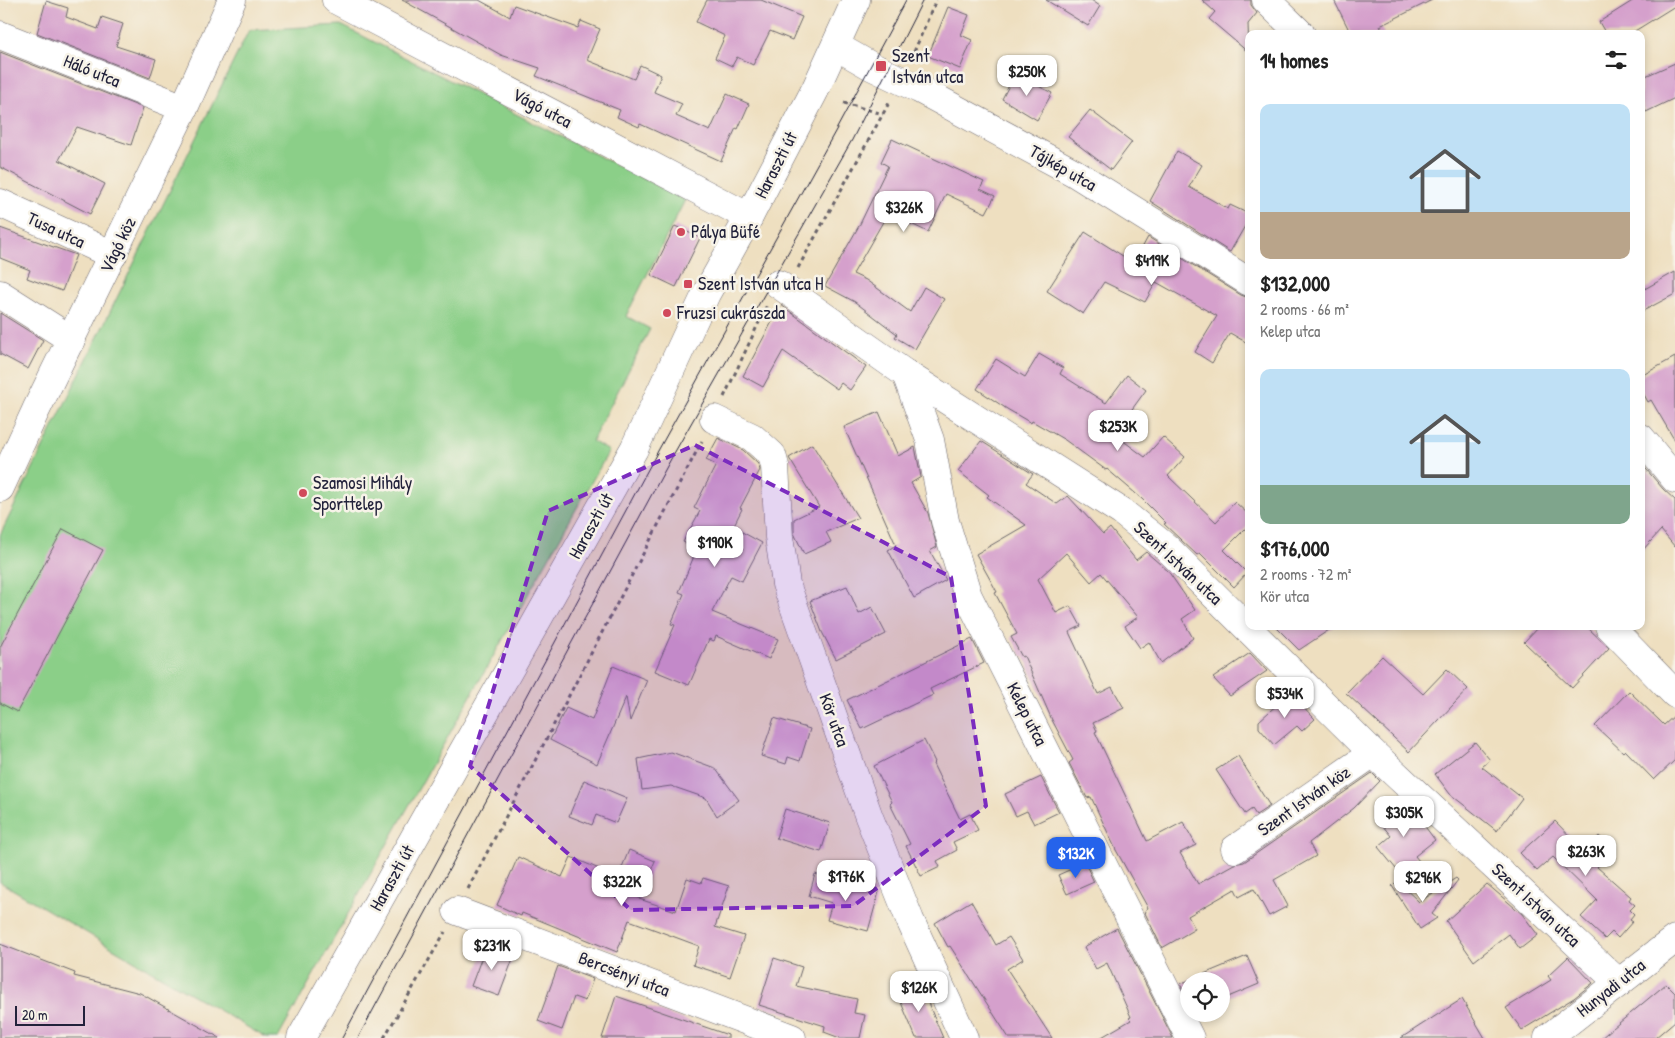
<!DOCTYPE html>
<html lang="en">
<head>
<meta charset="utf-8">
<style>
  :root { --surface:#fff; --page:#f6f6f6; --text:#222; --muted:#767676; --accent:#2563eb }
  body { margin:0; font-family:"Patrick Hand",sans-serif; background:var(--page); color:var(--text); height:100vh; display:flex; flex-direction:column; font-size:19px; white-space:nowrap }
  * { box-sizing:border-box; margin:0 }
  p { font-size:16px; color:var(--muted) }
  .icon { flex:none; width:28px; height:28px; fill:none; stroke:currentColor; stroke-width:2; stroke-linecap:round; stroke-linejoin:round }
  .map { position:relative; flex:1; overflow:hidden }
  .side { position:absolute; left:1245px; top:30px; width:400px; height:600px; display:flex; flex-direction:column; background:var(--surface); border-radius:10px; box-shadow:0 2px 8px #0003 }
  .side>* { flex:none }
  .controls { position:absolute; left:1180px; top:972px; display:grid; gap:10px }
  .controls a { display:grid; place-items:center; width:50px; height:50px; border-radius:50%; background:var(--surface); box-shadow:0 2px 8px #0003; font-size:25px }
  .scale { position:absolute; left:15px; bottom:12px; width:70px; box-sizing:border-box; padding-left:5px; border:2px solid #22223b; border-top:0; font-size:14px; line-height:18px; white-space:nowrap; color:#22223b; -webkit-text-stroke:4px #f7f3e8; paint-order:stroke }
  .price { position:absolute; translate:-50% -42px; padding:0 11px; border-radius:10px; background:#fff; color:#222; font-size:16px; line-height:32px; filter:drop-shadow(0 1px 2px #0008) }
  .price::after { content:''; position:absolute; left:50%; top:30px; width:15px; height:11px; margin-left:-8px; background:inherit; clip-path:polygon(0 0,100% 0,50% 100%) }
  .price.current { background:var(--accent); color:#fff }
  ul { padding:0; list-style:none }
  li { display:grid; align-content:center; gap:10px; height:265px; padding:0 15px }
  li span { display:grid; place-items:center; height:155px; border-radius:10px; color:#555 }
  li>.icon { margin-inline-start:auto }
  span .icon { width:90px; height:90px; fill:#fffc; stroke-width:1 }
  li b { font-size:21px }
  h2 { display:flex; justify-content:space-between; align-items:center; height:60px; padding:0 15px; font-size:21px }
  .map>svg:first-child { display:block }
  .green { fill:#8bcf88; stroke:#567862 }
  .building { fill:#d5a0cc }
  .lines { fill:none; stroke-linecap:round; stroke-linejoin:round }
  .minor-casing { stroke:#69646a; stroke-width:29 }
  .major-casing { stroke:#69646a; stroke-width:29 }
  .path { stroke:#69646a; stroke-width:3; stroke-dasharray:4 4; stroke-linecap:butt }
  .minor { stroke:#fff; stroke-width:28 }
  .major { stroke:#fff; stroke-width:28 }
  .tram { stroke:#22223b; stroke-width:1 }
  .marked { fill:#7b2cbf; fill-opacity:0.2; stroke:#7b2cbf; stroke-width:4; stroke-dasharray:10 6; stroke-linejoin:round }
  .poi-dot { fill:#d1495b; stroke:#f7f3e8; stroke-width:2 }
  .labels { text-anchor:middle; stroke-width:5; stroke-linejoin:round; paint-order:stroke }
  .poi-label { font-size:18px; fill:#22223b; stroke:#f7f3e8; text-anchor:start }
  .street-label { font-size:18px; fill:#22223b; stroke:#f7f3e8 }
</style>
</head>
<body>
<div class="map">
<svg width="1675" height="1038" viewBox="0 0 1675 1038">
  <rect width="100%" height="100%" fill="#f7f3e8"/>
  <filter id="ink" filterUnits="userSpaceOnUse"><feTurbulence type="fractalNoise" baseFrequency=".02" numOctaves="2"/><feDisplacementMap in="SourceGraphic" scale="10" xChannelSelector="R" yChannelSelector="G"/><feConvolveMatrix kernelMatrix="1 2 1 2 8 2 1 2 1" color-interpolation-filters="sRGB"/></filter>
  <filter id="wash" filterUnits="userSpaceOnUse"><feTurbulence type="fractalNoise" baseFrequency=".0096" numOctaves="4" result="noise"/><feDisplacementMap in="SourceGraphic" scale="20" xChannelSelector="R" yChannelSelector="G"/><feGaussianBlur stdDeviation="1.12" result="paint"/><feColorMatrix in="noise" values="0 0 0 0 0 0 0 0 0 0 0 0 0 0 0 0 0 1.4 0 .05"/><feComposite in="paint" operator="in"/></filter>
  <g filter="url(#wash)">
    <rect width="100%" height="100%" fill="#eedfc0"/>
    <polygon class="green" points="341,25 685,200 626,316 650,329 592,441 609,451 278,1038 266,1038 0,882 0,535 249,30"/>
    <g id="blocks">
      <g class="building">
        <polygon points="402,0 479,0 510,17 514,5 578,28 581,21 600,29 587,60 634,79 640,65 661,75 654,92 682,104 676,116 710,131 727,94 749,104 738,129 736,128 721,161 640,124 639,127 617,117 620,110 536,76 540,68 501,55"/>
        <polygon points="707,0 761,0 802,17 792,40 770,31 753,65 737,57 732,66 715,58 725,36 696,22"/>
        <polygon points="1046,0 1091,0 1100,6 1088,26"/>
        <polygon points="1202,0 1251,0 1251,5 1257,13 1248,24 1249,53 1209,19 1215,12"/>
        <polygon points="1334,0 1432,0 1380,26 1384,34 1351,34"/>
        <polygon points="1634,0 1675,0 1675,6 1630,34 1606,34 1599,22"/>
        <polygon points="46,1 68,8 66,17 98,29 102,17 123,24 116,46 156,59 150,78 37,33"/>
        <polygon points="948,7 969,15 961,35 972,40 960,69 928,56"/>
        <polygon points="0,52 143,108 131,145 77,127 59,160 105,184 90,214 0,167"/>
        <polygon points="1675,63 1675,98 1646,112 1641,102 1641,78"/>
        <polygon points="1015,74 1052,93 1037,120 1002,99"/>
        <polygon points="1090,110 1132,142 1111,170 1068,137"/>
        <polygon points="892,139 984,182 980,189 995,196 986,213 946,194 928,232 888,213 853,274 866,280 910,312 924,287 944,299 915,349 895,337 897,334 855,302 825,286 860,224 888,166 881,162"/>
        <polygon points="1177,151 1202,165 1189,187 1228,209 1230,205 1249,214 1249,219 1230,252 1150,201"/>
        <polygon points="675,226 700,238 676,287 651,275"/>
        <polygon points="0,228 76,255 62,291 27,278 30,270 0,258"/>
        <polygon points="1085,232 1134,263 1148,237 1241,295 1249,298 1249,344 1230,333 1212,363 1195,352 1217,316 1156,282 1145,302 1104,282 1083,314 1047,291"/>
        <polygon points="1675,272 1675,294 1641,312 1641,291"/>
        <polygon points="781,305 866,367 850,390 841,383 837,389 783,351 763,387 743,376"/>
        <polygon points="0,313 43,340 28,369 0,354"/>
        <polygon points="1039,354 1063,368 1060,374 1106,403 1127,375 1146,390 1114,434 1145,457 1163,437 1185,457 1168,476 1216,522 1235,502 1249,515 1249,525 1224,550 1247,573 1234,587 1200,553 1197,555 1164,524 1166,523 1142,499 1107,469 1106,470 1065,440 1032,421 1031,423 1007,409 977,389 996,359 1025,377"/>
        <polygon points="1675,357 1675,441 1651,400 1648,402 1641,389 1641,376"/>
        <polygon points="879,412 898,456 915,447 921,477 911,483 928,513 937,547 930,551 946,580 914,598 888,550 896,545 844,427"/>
        <polygon points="718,438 743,450 758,464 760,470 740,508 742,509 733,527 762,543 742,581 731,576 712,612 778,639 769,659 716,636 714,641 709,639 689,685 655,671 675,625 671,624 684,594 679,592 697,549 683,542 700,511 694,508 716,465 706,460"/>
        <polygon points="981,441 1033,474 1026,483 1057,504 1068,496 1103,534 1110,528 1136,560 1146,552 1168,571 1195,610 1182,619 1193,638 1161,663 1149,642 1140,648 1125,626 1138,617 1101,573 1091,582 1066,553 1038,579 1056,613 1070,606 1081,626 1069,632 1098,694 1112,687 1124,708 1093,723 1097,731 1095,732 1147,841 1183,822 1196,845 1180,853 1198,884 1234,864 1244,862 1372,773 1380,781 1354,808 1309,843 1316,856 1274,880 1288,906 1269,916 1254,889 1239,897 1235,889 1188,916 1195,929 1162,948 1145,913 1146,912 1145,910 1148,908 1116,850 1091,797 1087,798 1069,763 1073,760 1052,720 1024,656 1022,657 1011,637 1017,634 995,593 997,592 976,554 1026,525 987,497 989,495 958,471"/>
        <polygon points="812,444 858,518 826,532 831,542 804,554 794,533 794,519 819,507 789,458"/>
        <polygon points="1641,463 1663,489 1675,500 1675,547 1661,530 1641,552"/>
        <polygon points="63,529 103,550 17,712 0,703 0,647"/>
        <polygon points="847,586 859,614 872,607 886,634 836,659 822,632 810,601"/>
        <polygon points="1275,626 1335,626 1299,650"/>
        <polygon points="1539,626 1586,626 1609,648 1572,688 1524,642"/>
        <polygon points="972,639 984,663 930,689 933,695 862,729 847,700"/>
        <polygon points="1250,653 1267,671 1230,696 1213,678"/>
        <polygon points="1382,656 1423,694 1447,669 1468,689 1409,752 1346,693"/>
        <polygon points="613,666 647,680 630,721 626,697 597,764 550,740 566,708 592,720"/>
        <polygon points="1629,691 1664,725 1675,715 1675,760 1654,780 1625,750 1623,752 1595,726"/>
        <polygon points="1290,693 1315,719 1302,731 1297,726 1274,745 1259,728 1259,721"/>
        <polygon points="774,718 810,729 800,761 788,757 786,764 761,756"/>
        <polygon points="924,740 935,762 933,764 960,819 970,814 978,830 953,842 957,850 937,861 940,867 921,876 906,846 910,844 890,804 892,802 874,766"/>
        <polygon points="1475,742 1490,760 1482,767 1522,798 1497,831 1450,794 1435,774"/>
        <polygon points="671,752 715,768 739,800 717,816 706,798 671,786 642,790 638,759"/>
        <polygon points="1238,756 1270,806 1256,815 1252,809 1245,814 1216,770"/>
        <polygon points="1041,777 1059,812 1034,824 1027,811 1016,816 1005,794"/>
        <polygon points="584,780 627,798 616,823 596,815 592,825 569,816"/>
        <polygon points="1400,802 1413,819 1417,816 1435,840 1415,856 1419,861 1401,875 1378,847 1391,836 1378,820"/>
        <polygon points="785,809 830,823 821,852 776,838"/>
        <polygon points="1555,821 1584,851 1599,836 1614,850 1597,867 1631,897 1629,900 1635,905 1630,910 1634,914 1630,919 1633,921 1618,938 1612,932 1605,939 1581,917 1597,900 1553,857 1537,871 1520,853"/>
        <polygon points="629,850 655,861 639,899 676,911 687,878 701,883 703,878 729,886 715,927 744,936 730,977 693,965 699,946 629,920 617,952 522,913 521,916 497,905 518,857 562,877 571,857 618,877"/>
        <polygon points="1085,863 1094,882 1067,894 1058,875"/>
        <polygon points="815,874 879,892 868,931 827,920 832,903 809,896"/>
        <polygon points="1456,878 1458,880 1432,914 1437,918 1420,929 1392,886 1397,881 1419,902"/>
        <polygon points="1487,884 1522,914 1538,935 1520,949 1509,934 1474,961 1446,921"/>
        <polygon points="971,901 996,945 1009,937 1023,959 1007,969 1052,1038 1009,1038 950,946 948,947 935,923"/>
        <polygon points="1117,928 1173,1038 1100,1038 1131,1020 1129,1018 1131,1017 1107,963 1096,969 1084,947"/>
        <polygon points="0,944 75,973 74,976 140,993 220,1038 0,1038"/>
        <polygon points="486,946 514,956 499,996 471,986"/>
        <polygon points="1247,956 1259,984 1221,1000 1221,981 1189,981 1189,1001 1180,984"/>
        <polygon points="1568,957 1593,983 1574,998 1522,1030 1506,1008 1551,980 1548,976"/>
        <polygon points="774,958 802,967 796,986 857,999 854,1013 865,1015 860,1038 840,1038 824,1032 825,1026 759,1005"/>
        <polygon points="558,966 593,979 585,1001 574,997 562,1030 538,1021"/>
        <polygon points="920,984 943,1038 916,1038 897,993"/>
        <polygon points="1666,984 1675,993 1675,1021 1655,1038 1601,1038"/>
        <polygon points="616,996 728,1035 728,1038 602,1038"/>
        <polygon points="1462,999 1485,1038 1401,1038"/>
      </g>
    </g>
  </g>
  <g filter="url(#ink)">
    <use href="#blocks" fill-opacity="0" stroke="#69646a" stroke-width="1"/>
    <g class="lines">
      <g class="minor-casing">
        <g id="minor">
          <polyline points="336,0 749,217"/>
          <polyline points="1266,0 1301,34"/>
          <polyline points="0,35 184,108"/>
          <polyline points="836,46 871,66 919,89 1073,172 1249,282"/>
          <polyline points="0,203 113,255"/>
          <polyline points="778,284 906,374 1122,512 1167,548 1373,753 1619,983"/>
          <polyline points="0,294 72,340"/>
          <polyline points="906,374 930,440 945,521 968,596 1190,1038"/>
          <polyline points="714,419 752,437 772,455 775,466 779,537 786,584 869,817 910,920 964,1038"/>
          <polyline points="1641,438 1675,479"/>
          <polyline points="0,488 36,410 184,108 232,0"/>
          <polyline points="1609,626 1675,694"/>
          <polyline points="1235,849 1373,753"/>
          <polyline points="457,911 792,1038"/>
          <polyline points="1548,1038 1675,939"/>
        </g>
      </g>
      <g class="major-casing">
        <polyline id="major" points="301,1038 634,449 706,294 749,217 815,90 856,0"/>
      </g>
      <g class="path">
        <polyline points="911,59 936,0"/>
        <polyline points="844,103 883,114"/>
        <polyline points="798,268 889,103"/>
        <polyline points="724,397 767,305"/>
        <polyline points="468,889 702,441"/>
        <polyline points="384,1038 445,932"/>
      </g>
      <use href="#minor" class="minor"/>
      <use href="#major" class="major"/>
      <g class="tram">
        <polyline points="342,1038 659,449 836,130 906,0"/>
        <polyline points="358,1038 672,457 852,140 923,0"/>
      </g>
    </g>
  </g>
  <path class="marked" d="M695,445l256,132 35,229 -133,100 -222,4 -161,-144 78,-255z"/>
  <g class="poi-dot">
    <rect x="875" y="60" width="12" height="12" rx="2.5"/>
    <circle cx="681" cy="232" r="5"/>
    <rect x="683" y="279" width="10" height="10" rx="2.5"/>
    <circle cx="667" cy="313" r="5"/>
    <circle cx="303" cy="493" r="5"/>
  </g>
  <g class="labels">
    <g class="poi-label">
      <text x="892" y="62">Szent<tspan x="892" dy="21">István utca</tspan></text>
      <text x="691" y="238">Pálya Büfé</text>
      <text x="698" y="290">Szent István utca H</text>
      <text x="677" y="319">Fruzsi cukrászda</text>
      <text x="313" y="489">Szamosi Mihály<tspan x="313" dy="21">Sporttelep</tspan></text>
    </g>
    <g class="street-label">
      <text transform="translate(92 71) rotate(22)" y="6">Háló utca</text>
      <text transform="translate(542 108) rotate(28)" y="6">Vágó utca</text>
      <text transform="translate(776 165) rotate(-63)" y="6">Haraszti út</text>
      <text transform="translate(1063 168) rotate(30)" y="6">Tájkép utca</text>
      <text transform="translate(56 230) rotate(25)" y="6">Tusa utca</text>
      <text transform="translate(118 245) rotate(-64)" y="6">Vágó köz</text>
      <text transform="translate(591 526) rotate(-61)" y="6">Haraszti út</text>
      <text transform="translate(1178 563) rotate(43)" y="6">Szent István utca</text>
      <text transform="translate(1027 714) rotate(63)" y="6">Kelep utca</text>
      <text transform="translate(834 720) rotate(70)" y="6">Kör utca</text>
      <text transform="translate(1304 801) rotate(-35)" y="6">Szent István köz</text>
      <text transform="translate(392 878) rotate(-61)" y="6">Haraszti út</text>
      <text transform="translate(1536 905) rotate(43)" y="6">Szent István utca</text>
      <text transform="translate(624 974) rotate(21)" y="6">Bercsényi utca</text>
      <text transform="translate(1611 988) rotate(-38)" y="6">Hunyadi utca</text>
    </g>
  </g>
</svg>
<div class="controls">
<a><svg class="icon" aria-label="locate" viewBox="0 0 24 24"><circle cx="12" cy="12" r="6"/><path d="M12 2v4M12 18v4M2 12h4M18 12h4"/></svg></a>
</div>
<div class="scale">20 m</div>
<b class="price" style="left:1027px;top:97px">$250K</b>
<b class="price" style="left:904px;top:233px">$326K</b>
<b class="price" style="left:1152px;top:286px">$419K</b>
<b class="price" style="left:1118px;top:452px">$253K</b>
<b class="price" style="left:715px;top:568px">$190K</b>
<b class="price" style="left:1285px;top:719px">$534K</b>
<b class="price" style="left:1404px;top:838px">$305K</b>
<b class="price" style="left:1586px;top:877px">$263K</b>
<b class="price current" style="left:1076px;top:879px">$132K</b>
<b class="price" style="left:846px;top:902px">$176K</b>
<b class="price" style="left:1423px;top:903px">$296K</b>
<b class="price" style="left:622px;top:907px">$322K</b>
<b class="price" style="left:492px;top:971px">$231K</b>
<b class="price" style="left:919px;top:1013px">$126K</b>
<section class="side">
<h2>14 homes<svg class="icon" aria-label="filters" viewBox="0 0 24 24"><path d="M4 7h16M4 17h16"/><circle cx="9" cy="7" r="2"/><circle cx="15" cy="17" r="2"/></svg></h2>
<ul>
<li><span style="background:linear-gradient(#bfe0f5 70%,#b9a48a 0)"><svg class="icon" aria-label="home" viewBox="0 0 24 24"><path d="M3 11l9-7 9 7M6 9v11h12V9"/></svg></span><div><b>$132,000</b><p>2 rooms · 66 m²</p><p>Kelep utca</p></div></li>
<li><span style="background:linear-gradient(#bfe0f5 75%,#7fa58c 0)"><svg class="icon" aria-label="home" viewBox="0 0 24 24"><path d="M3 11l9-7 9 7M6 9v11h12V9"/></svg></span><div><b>$176,000</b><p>2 rooms · 72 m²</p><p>Kör utca</p></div></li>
</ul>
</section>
</div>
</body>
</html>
